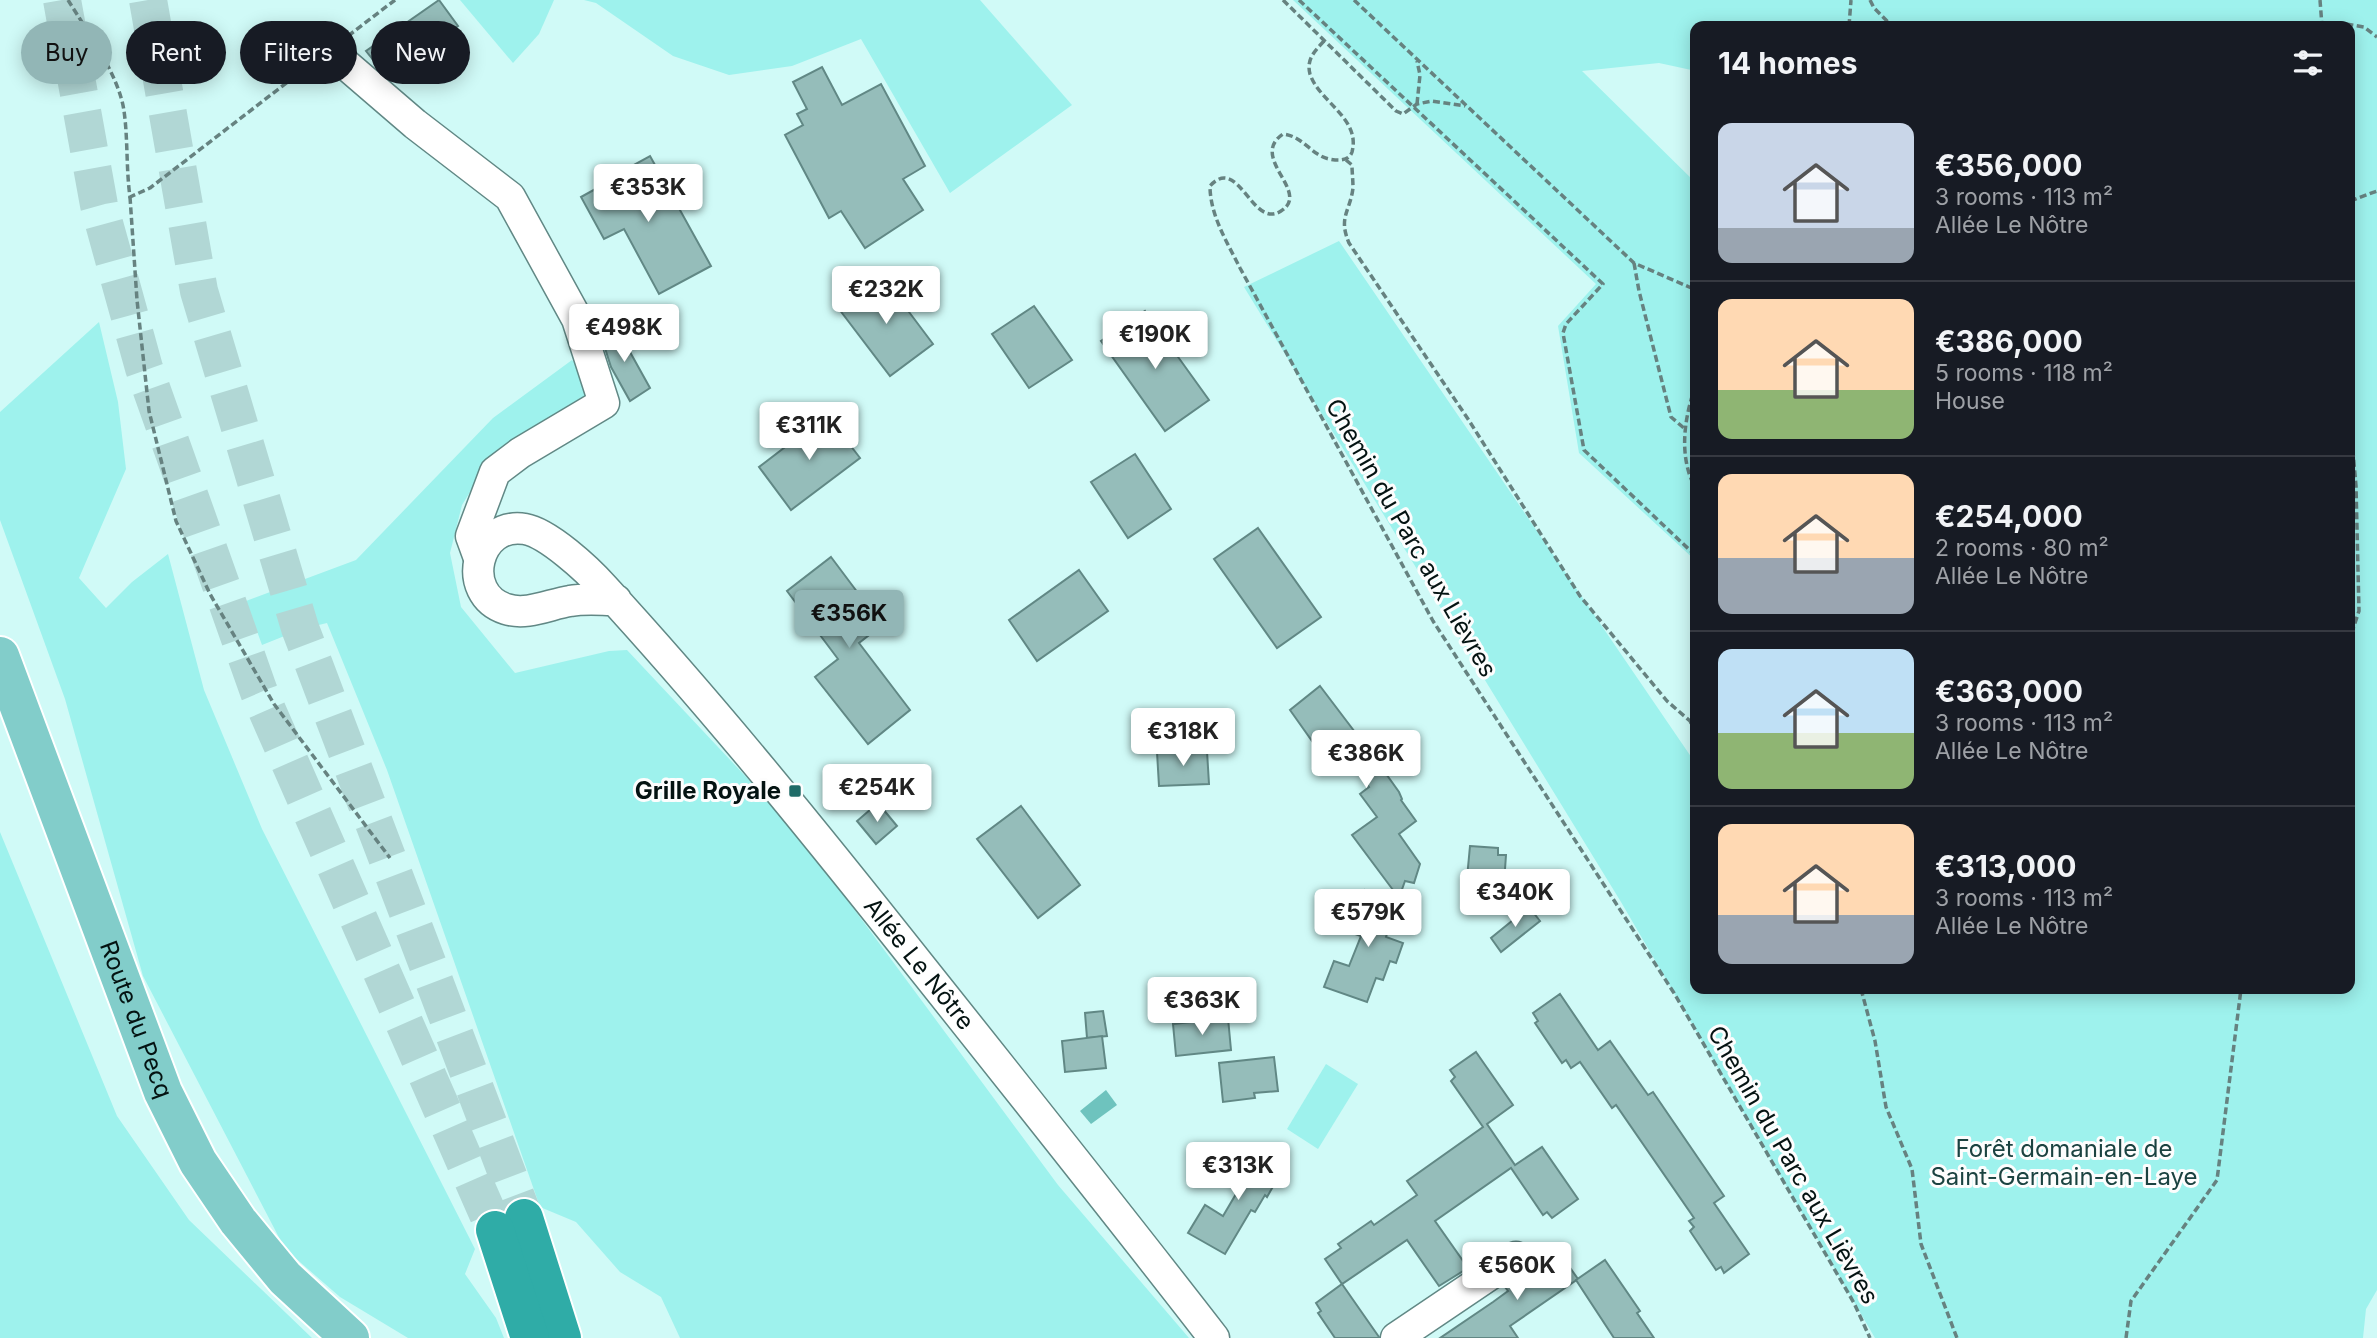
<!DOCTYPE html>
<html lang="en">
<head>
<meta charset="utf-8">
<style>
  :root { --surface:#171b24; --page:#20242c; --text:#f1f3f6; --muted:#9ea1a6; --line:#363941; --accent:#92b6b6 }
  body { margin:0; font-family:Inter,sans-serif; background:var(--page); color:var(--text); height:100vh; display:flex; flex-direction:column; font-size:26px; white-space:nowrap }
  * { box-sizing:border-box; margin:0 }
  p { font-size:23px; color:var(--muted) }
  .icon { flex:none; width:38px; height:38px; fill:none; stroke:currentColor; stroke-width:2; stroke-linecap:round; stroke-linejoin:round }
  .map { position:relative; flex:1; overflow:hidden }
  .drawer { position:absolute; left:1690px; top:21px; width:665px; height:973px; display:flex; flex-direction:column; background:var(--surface); border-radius:14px; box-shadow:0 4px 18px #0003 }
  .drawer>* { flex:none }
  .top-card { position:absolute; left:21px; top:21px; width:665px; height:63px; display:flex; gap:14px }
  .price { position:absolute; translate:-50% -60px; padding:0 16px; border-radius:7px; background:#fff; color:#222; font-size:23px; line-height:46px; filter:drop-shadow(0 2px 4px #0008) }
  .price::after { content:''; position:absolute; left:50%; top:42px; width:21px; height:16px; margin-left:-10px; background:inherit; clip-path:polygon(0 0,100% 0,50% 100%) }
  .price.on { background:var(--accent); color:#111 }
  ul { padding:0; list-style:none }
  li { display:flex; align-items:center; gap:21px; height:175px; padding:0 28px }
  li+li { border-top:2px solid var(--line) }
  li span { display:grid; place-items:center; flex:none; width:196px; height:140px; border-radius:14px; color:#555 }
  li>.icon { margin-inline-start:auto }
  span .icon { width:84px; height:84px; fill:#fffc; stroke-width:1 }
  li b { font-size:30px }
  h2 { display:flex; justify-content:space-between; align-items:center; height:84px; padding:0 28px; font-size:30px }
  .tag { padding:0 24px; border-radius:32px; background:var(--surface); box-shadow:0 4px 18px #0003; font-size:24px; line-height:63px }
  .tag.on { background:var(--accent); color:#111 }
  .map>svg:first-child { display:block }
  .green { fill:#9ef2ed }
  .water { fill:#6ec3be }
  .building { fill:#95bdba; stroke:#618885; stroke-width:2 }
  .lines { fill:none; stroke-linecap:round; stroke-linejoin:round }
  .highway-tunnel { stroke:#b1d7d5; stroke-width:38; stroke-dasharray:38 19; stroke-linecap:butt }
  .minor-casing { stroke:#618885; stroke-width:33 }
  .major-casing { stroke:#fff; stroke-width:42 }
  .highway-casing { stroke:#fff; stroke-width:42 }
  .path { stroke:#668280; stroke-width:3.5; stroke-dasharray:7 3.5; stroke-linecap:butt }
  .minor { stroke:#fff; stroke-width:30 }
  .major { stroke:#82cdca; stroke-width:38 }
  .highway { stroke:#2faca7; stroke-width:38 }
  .poi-dot { fill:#1f6b67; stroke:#fdfdfd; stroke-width:2.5 }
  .labels { text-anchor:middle; stroke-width:6; stroke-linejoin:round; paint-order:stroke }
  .street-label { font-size:24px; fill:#041312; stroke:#fdfdfd }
  .poi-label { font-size:24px; font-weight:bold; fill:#041312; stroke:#fdfdfd; text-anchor:end }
  .park-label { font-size:24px; fill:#1b4341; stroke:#fdfdfd }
</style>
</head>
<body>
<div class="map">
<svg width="2377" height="1338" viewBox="0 0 2377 1338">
  <rect width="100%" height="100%" fill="#d0faf7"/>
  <g class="green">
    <polygon points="460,0 554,0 539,34 513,63"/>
    <polygon points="584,0 980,0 1072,105 950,193 861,39 792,66 729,75 673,56 596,3"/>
    <polygon points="1293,0 2377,0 2377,1290 2366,1309 2363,1338 1875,1338 1621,902 1244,287 1339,241 1696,764 1696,989 2350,989 2350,26 1696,26 1696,71 1659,63 1582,71 1696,183 1696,561 1579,453 1558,326 1596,284"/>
    <polygon points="99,322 118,402 126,469 79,578 106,608 132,582 168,554 204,690 262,829 475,1249 465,1274 496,1318 504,1338 408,1338 340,1297 285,1249 143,976 65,699 0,520 0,412"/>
    <polygon points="572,360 581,369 587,397 493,455 462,505 450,553 461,607 515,673 609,651 627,650 794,828 1058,1185 1189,1338 680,1338 661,1297 620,1272 576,1222 540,1207 387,770 327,623 302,629 262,645 246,601 356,560 493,418"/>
    <polygon points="0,832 117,1116 189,1220 312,1338 0,1338"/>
    <polygon points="1326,1064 1358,1084 1318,1149 1287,1129"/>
  </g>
  <polygon class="water" points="1106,1090 1117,1105 1091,1124 1080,1111"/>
  <g class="building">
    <polygon points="439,0 458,26 386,76 366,51"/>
    <polygon points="822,67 842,105 881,84 925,166 903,179 923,210 865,248 841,211 829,218 785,135 803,125 797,114 807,109 793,82"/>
    <polygon points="650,156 711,266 659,294 624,229 604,239 581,197 601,186 599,184"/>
    <polygon points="882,276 933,344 890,376 839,309"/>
    <polygon points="1034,306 1072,360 1029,388 992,334"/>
    <polygon points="1145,311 1209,400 1165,431 1101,341"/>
    <polygon points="615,325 650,388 630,401 611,367 604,345 607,343 601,333"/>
    <polygon points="827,415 860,458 791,510 759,467"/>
    <polygon points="1135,454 1171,509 1128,538 1091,482"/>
    <polygon points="1258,528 1321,617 1277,648 1214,559"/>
    <polygon points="831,557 882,625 859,643 910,710 868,744 815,677 838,659 787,591"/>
    <polygon points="1079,570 1108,611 1037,661 1009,620"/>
    <polygon points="1320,686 1361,740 1363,738 1376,755 1374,757 1399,792 1402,799 1401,800 1416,821 1399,834 1420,864 1414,883 1405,881 1399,898 1352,835 1377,817 1360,794 1369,787 1344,752 1336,758 1319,735 1312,741 1290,710"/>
    <polygon points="1207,751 1209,784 1159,786 1157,752"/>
    <polygon points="878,803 897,826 876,844 857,821"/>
    <polygon points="1021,806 1080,885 1038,918 977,839"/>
    <polygon points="1470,846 1498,848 1498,855 1506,855 1502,912 1464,910"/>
    <polygon points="1365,890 1398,901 1386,937 1403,943 1396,963 1390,961 1383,980 1376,978 1367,1002 1324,987 1334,961 1349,966 1361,936 1352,933 1357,921 1352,919 1357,902 1360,903"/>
    <polygon points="1529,907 1540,921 1501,952 1491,938"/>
    <polygon points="1560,994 1598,1050 1610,1041 1648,1095 1653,1092 1724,1196 1714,1203 1749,1254 1724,1273 1721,1267 1716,1270 1690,1231 1694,1227 1689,1221 1694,1218 1616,1105 1612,1108 1580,1062 1571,1068 1566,1060 1562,1063 1535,1023 1538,1021 1533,1013"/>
    <polygon points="1103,1011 1107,1036 1087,1038 1085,1013"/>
    <polygon points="1228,1018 1231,1050 1176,1056 1173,1024"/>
    <polygon points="1102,1036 1106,1068 1065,1072 1062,1041"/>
    <polygon points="1476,1052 1513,1105 1487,1124 1515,1165 1542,1147 1578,1199 1552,1218 1547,1212 1543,1215 1511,1168 1435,1221 1468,1268 1439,1286 1407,1240 1342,1284 1325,1259 1341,1248 1338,1244 1371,1221 1374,1225 1417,1195 1407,1181 1483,1127 1451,1081 1455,1077 1450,1070"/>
    <polygon points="1274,1057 1278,1091 1254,1093 1255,1098 1223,1102 1219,1063"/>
    <polygon points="1248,1148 1283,1169 1267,1197 1265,1195 1255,1212 1251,1210 1225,1254 1188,1233 1205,1205 1223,1216 1243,1182 1231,1175"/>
    <polygon points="1561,1255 1578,1279 1510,1326 1518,1338 1440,1338 1493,1302 1508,1291 1505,1287 1542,1261 1545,1265"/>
    <polygon points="1605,1260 1640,1311 1637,1313 1654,1338 1614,1338 1576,1280"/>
    <polygon points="1342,1284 1379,1337 1379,1338 1335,1338 1318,1313 1321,1311 1316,1303"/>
  </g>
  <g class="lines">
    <g class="highway-tunnel">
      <polyline points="62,0 99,205 144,368 259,692 495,1230"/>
      <polyline points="148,0 199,291 300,628 524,1218"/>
    </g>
    <g class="minor-casing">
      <g id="minor">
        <polyline points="329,50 415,124 510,197 577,319 604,403 520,453 495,472 471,536 479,558"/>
        <path id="s1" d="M616,600c-15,0 -31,-2 -46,1 -20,3 -43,15 -64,8 -47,-15 -30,-88 19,-80 23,4 63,41 78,58 112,122 216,251 319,381 98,123 196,246 292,370"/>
        <polyline points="1396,1338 1516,1257"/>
      </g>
    </g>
    <g class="major-casing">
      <g id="major">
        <path id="s2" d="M0,656l163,436 35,70 40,59 47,57 65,60"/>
      </g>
    </g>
    <g class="highway-casing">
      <g id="highway">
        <polyline points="524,1218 562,1338"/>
        <polyline points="495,1230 530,1338"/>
      </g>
    </g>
    <g class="path">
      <path d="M68,0c19,31 51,75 56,111 4,28 2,57 6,86l20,-9 161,-124"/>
      <polyline points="1283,0 1396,111 1403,114 1417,104 1432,101 1465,106"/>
      <polyline points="1299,0 1603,284 1566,324 1563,333 1584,450 1696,556"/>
      <polyline points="1354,0 1634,263 1696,290"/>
      <polyline points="1870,0 1874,8 1892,26"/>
      <polyline points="2320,0 2322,26"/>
      <polyline points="1849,26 1851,0"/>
      <polyline points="2231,26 2341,23 2364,27 2377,37"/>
      <polyline points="348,36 395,0"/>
      <path d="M1324,41c-9,10 -18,18 -14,33 9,28 51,44 42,78 -3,9 -13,9 -23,7 -18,-4 -26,-23 -46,-25 -35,24 29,58 -2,77 -29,19 -42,-57 -71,-25 0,29 17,56 30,82l193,353 241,372 180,310 16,35"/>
      <polyline points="1417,104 1420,75 1417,61"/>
      <path d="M1346,160l6,5c0,7 1,15 1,23 -3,24 -15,29 -4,55l119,176 112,177 87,105 23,20 6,12"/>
      <polyline points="130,197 137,300 149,411 176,521 210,594 274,704 390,858"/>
      <polyline points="2350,201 2377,191"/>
      <polyline points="1634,263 1639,291 1671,417 1685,429"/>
      <path d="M1696,385c-12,32 -18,73 0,104"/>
      <polyline points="2350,418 2356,486 2359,611 2350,638"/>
      <polyline points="1861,989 1875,1041 1886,1107 1912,1169 1921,1244 1957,1338"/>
      <polyline points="2126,1338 2131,1301 2217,1180 2241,989"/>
    </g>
    <use href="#minor" class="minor"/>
    <use href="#major" class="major"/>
    <use href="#highway" class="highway"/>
  </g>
  <rect class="poi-dot" x="788" y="784" width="14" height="14" rx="3.5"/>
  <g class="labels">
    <g class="street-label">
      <text transform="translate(1411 538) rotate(60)" y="8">Chemin du Parc aux Lièvres</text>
      <text dy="8" stroke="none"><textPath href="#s1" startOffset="824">Allée Le Nôtre</textPath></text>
      <text dy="8" stroke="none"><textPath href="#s2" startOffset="388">Route du Pecq</textPath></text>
      <text transform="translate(1793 1165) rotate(60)" y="8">Chemin du Parc aux Lièvres</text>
    </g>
    <g class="poi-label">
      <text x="781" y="799">Grille Royale</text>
    </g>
    <g class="park-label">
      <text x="2064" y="1157">Forêt domaniale de<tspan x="2064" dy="28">Saint-Germain-en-Laye</tspan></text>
    </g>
  </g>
</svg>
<b class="price" style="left:648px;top:224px">€353K</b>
<b class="price" style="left:886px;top:326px">€232K</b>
<b class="price" style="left:624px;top:364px">€498K</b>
<b class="price" style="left:1155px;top:371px">€190K</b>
<b class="price" style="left:809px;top:462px">€311K</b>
<b class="price on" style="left:849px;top:650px">€356K</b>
<b class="price" style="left:1183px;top:768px">€318K</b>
<b class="price" style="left:1366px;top:790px">€386K</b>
<b class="price" style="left:877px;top:824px">€254K</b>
<b class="price" style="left:1515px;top:929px">€340K</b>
<b class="price" style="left:1368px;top:949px">€579K</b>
<b class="price" style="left:1202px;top:1037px">€363K</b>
<b class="price" style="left:1238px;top:1202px">€313K</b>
<b class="price" style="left:1517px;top:1302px">€560K</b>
<div class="top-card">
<a class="tag on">Buy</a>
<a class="tag">Rent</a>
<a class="tag">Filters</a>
<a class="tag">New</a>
</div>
<section class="drawer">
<h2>14 homes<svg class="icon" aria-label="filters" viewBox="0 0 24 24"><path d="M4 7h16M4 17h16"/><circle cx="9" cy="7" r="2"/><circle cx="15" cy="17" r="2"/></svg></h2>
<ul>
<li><span style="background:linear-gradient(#c9d6e8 75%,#9aa5b1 0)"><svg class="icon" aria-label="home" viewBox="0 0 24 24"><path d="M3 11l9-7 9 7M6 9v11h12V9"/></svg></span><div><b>€356,000</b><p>3 rooms · 113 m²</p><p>Allée Le Nôtre</p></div></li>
<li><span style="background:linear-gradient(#ffd9b3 65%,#8fb573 0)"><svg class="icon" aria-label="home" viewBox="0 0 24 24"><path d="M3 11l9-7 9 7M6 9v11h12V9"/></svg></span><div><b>€386,000</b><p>5 rooms · 118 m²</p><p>House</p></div></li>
<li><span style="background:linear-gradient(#ffd9b3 60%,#9aa5b1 0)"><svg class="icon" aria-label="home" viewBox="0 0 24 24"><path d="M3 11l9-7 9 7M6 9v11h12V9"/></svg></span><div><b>€254,000</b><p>2 rooms · 80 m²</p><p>Allée Le Nôtre</p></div></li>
<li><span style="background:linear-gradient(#bfe0f5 60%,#8fb573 0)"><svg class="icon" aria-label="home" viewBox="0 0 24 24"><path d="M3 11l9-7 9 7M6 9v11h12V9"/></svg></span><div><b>€363,000</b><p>3 rooms · 113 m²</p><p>Allée Le Nôtre</p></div></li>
<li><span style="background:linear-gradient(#ffd9b3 65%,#9aa5b1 0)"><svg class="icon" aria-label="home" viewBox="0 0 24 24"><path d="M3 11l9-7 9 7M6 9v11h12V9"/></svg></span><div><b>€313,000</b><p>3 rooms · 113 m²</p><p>Allée Le Nôtre</p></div></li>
</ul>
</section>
</div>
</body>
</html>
